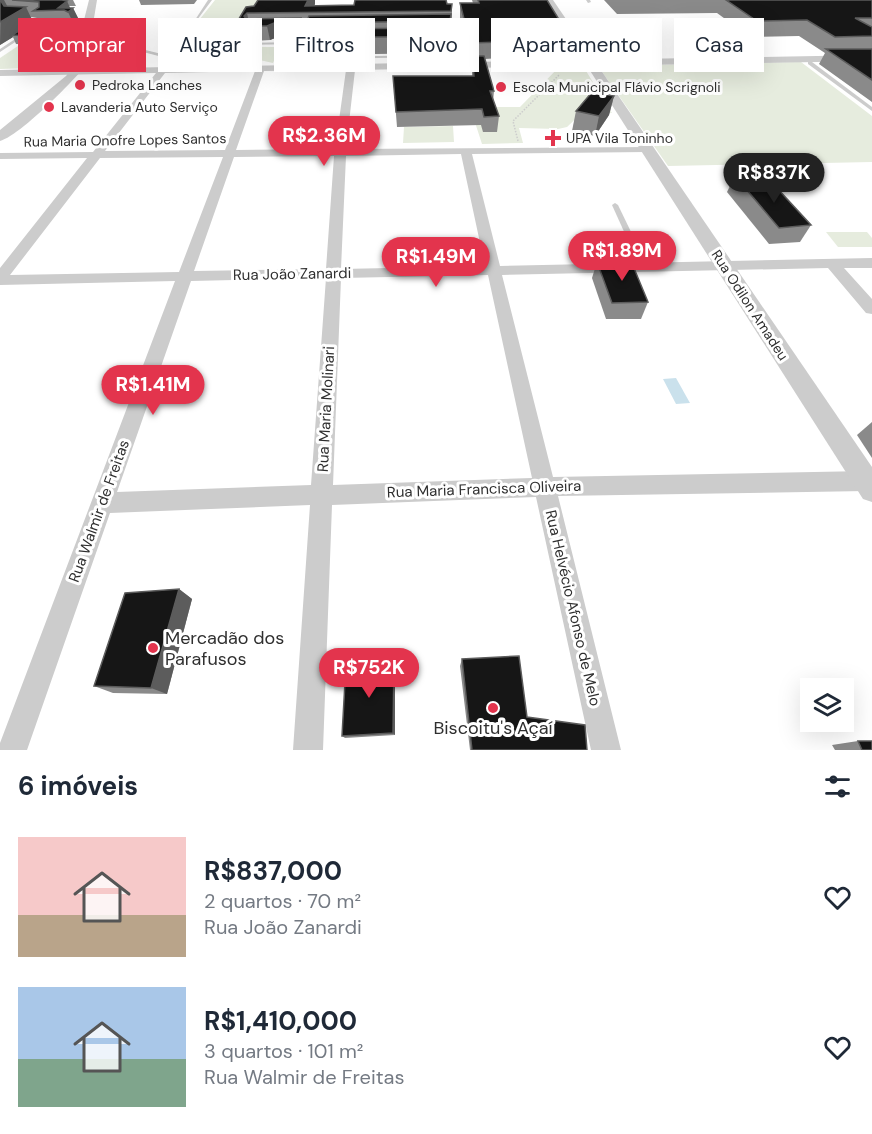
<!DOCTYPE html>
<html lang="pt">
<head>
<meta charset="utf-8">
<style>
  :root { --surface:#fff; --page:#f2f2f3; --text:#1f2937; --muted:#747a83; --accent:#e3344d }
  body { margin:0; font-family:"DM Sans",sans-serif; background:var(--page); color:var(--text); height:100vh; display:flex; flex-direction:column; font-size:22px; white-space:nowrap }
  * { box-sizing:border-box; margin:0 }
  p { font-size:20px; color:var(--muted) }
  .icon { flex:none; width:33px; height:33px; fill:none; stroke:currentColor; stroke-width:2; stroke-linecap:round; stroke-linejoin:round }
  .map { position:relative; height:750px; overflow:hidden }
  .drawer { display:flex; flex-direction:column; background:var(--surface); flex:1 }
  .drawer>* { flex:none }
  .banner { position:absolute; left:18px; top:18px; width:837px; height:54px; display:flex; gap:12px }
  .tools { position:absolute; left:800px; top:678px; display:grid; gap:12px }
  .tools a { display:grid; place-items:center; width:54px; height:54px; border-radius:0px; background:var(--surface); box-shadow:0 6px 24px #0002; font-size:30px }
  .price { position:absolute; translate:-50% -51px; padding:0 14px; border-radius:21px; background:var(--accent); color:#fff; font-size:20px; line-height:39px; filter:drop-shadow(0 2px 3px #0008) }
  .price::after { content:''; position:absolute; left:50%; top:36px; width:18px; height:14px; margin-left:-9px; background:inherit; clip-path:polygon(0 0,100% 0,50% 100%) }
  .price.current { background:#222; color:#fff }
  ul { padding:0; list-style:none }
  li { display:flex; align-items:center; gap:18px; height:150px; padding:0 18px }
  li span { display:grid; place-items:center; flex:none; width:168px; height:120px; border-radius:0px; color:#555 }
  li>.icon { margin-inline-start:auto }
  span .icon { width:72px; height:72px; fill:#fffc; stroke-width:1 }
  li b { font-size:26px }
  h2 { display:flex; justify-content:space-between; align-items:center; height:72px; padding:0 18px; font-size:26px }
  .pill { padding:0 21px; border-radius:0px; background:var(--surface); box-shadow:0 6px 24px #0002; font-size:21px; line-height:54px }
  .pill.current { background:var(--accent); color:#fff }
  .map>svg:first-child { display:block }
  .green { fill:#e6ecde }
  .water { fill:#cae1ec }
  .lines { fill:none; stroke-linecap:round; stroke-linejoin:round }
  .path { stroke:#ccc; stroke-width:1.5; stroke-dasharray:1.5 1.5; stroke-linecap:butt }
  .service { fill:#ccc; fill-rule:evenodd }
  .minor { fill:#ccc; fill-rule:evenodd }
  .tertiary { fill:#ccc; fill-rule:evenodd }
  .wall { fill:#8a8a8a; fill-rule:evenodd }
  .shaded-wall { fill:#5c5c5c }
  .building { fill:#161616; stroke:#5c5c5c; stroke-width:1.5 }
  .poi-dot { fill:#e3344d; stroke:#fff; stroke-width:2 }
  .labels { text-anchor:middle; stroke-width:6; stroke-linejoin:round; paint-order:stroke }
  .far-poi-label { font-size:14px; fill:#2f2f2f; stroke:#fff; text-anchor:start }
  .far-street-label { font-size:14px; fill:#2f2f2f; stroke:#fff }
  .street-label { font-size:15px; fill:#2f2f2f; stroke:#fff }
  .near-poi-label { font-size:18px; fill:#2f2f2f; stroke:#fff; text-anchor:start }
</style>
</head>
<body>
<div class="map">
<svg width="872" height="750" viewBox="0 0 872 750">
  <rect width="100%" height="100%" fill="#fff"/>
  <g class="green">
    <polygon points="215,0 261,0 231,47 280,47 273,63 181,43"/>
    <path d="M36,34h53l4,4c-2,12 -17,25 -29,29l-64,2v-11z"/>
    <polygon points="801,62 872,116 872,162 668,166 598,66"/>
    <polygon points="560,66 583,66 612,113 586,109 567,127 558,129 519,128 523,143 482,144 470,107 520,107"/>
    <polygon points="453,126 454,142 403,143 404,127"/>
    <polygon points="826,232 867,232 872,238 872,247 838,247"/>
  </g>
  <polygon class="water" points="676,378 690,403 676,404 663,379"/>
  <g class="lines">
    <polyline class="path" points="518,141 513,121 560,74"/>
    <g class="service">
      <polygon points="208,0 212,0 197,20 195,20"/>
      <polygon points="586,0 590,0 591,2 588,3"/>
      <polygon points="21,18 47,21 0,52 0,49 41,22 22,20"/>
      <polygon points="305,37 307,38 305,42 316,43 305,44 300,57 455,55 457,56 455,57 299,59 295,69 293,70 291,69 301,44 244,45 242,44 244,43 301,42"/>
      <polygon points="121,44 178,58 181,61 178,70 176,71 174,70 177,61 174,60 120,46"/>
      <polygon points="579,44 580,46 566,47 567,54 559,57 508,57 506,56 508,55 558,55 564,52 563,45"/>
      <polygon points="808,62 812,62 872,107 872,111 808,64"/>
      <polygon points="615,203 618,205 648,267 647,269 644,269 640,267 612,205"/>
    </g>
    <path class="minor" d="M872,55v6l-517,9 -9,79 305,-2 2,2 -6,3 -175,2 28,112 372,-8v10h-28l28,31v15l-6,-1 -38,-45 -326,7 51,202 313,-6 6,3v14l-6,3 -308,5 63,254h-30l-55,-253 -204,8 -9,245h-30l17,-245 -200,8 -83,237h-27v-7l175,-462 -175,4v-17l87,-110 -87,1v-6l93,-1 63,-79 -156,3v-6zM346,70l-11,79 -99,1 28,-79zM255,71l-30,79 -120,1 60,-78zM461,154l24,112 -144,3 5,-113zM334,156l-8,113 -132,2 40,-114zM223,157l-44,115 -169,3 90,-117zM488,275l44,203 -199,7 8,-207zM326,278l-15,207 -194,7 74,-211z"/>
    <g class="tertiary">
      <path d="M89,0h8l-4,24 13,16c-13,22 -83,95 -106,101v-11l66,-54 30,-36 -13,-16z"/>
      <polygon points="545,0 553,0 872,467 872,502 863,499"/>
    </g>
  </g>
  <g class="wall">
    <path d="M0,0h73l3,6h-7l1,2h3l8,16 -5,5 -4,-2h-5l3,5 -23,13 -31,-1 -3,-7 -13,8zM31,17l6,1 4,7 -10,1 3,-2z"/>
    <polygon points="139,0 197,0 194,4 141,5"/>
    <polygon points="472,0 547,0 563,26 560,41 501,42 500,58 485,59 494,91 493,102 499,116 497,132 483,132 481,125 397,127 393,76 472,76 472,60 469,60 460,18 460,3 473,3"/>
    <polygon points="604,0 872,0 872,102 819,64 825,53 799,36 750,37 717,13 617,14"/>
    <path d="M315,4l-1,2 138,-2v14l-5,35 -144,2 -2,-15h-17l-1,-5 -13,5 -17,1 1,6 -26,11 9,-36 9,-15zM303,26h4v3l-4,1z"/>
    <polygon points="297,42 298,46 294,56 277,56 276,52"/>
    <polygon points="614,96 609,115 595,136 572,131 576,111"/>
    <polygon points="735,176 811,225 800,242 769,244 727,192"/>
    <polygon points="597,262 648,302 641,319 606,319 592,278"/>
    <polygon points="872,422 872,458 857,435"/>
    <polygon points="179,589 192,599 167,694 113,693 94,686"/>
    <polygon points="462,659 527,717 587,750 470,750 460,666"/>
    <polygon points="395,666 395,735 345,738 342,736"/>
    <polygon points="858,741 872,750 835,750 832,745"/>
  </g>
  <g class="shaded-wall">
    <polygon points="2,0 4,0 12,15 26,7 34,24 15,36 12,35 13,37 0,45 1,1"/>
    <polygon points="308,0 315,0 315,4 311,12 305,6"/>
    <polygon points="67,1 71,10 73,8 81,24 76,29 68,12 58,8"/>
    <polygon points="247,13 254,47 228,58 221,34 246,24 244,16"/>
    <polygon points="451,14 450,30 449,38 450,21"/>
    <polygon points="301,18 304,32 300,38 300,40 298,25"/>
    <polygon points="284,19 281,26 283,35 270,40 267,26"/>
    <polygon points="66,24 70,32 47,45 42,37"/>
    <polygon points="297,42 298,46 294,56 293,52"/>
    <polygon points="614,96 609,115 595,136 599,116"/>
    <polygon points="179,589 192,599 167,694 151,688"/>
    <polygon points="394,661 395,666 395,735 393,733"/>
  </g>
  <g class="building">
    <polygon points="0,0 2,0 1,1 4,6 26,7 0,22"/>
    <polygon points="12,0 62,0 67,1 58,8 73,8 68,12 64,10 33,11 39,7 39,2"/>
    <polygon points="258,0 308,0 305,6 354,5 355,0 446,0 447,4 452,4 451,11 247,13 244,16 246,19 301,18 298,25 281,26 284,19 267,26 249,26 249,23 237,22 246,7 254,6"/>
    <polygon points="478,0 547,0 563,26 496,27 501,42 470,43 460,3 479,3"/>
    <polygon points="726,0 872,0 872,18 855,18 872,27 872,36 835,37 807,20 757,21"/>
    <polygon points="451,14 450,21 306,23 309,16"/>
    <polygon points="230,21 249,23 221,34"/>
    <polygon points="66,24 42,37 12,35 27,26"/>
    <polygon points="449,28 448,36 300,38 304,29"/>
    <polygon points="280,42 297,42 293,52 276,52"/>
    <polygon points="826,49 872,49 872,80"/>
    <polygon points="472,56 484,56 494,91 490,91 499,116 484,117 482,109 396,112 393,76 474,76"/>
    <polygon points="592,92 614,96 599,116 576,111"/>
    <polygon points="735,176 775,186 811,225 779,228"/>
    <polygon points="631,261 648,302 612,303 597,262"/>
    <polygon points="179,589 151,688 94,686 125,593"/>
    <polygon points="519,656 527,717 585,725 587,750 472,750 462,659"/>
    <polygon points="394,661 393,733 342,736 346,664"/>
    <polygon points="858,741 872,741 872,750 862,750"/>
  </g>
  <g class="poi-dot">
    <circle cx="80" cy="85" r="6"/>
    <circle cx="501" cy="87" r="6"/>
    <circle cx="49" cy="107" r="6"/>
    <path d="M550 129h6v6h6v6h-6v6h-6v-6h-6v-6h6z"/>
    <circle cx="153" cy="648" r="6"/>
    <circle cx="493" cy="708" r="6"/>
  </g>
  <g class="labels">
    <g class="far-poi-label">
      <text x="92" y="90">Pedroka Lanches</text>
      <text x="513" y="92">Escola Municipal Flávio Scrignoli</text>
      <text x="61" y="112">Lavanderia Auto Serviço</text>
      <text x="566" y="143">UPA Vila Toninho</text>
    </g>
    <g class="far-street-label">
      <text transform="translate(125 140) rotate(-1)" y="5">Rua Maria Onofre Lopes Santos</text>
      <text transform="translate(750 305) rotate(57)" y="5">Rua Odilon Amadeu</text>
    </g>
    <g class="street-label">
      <text transform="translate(292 274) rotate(-1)" y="5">Rua João Zanardi</text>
      <text transform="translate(326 409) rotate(-87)" y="5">Rua Maria Molinari</text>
      <text transform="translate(484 489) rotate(-2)" y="5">Rua Maria Francisca Oliveira</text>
      <text transform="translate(99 511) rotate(-70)" y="5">Rua Walmir de Freitas</text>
      <text transform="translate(573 608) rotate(77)" y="5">Rua Helvécio Afonso de Melo</text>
    </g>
    <g class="near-poi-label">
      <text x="165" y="644">Mercadão dos<tspan x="165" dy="21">Parafusos</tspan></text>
      <text x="493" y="734" text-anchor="middle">Biscoitu's Açaí</text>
    </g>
  </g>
</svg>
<div class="tools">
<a><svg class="icon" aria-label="layers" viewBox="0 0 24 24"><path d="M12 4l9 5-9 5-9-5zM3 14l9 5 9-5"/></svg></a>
</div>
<b class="price" style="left:324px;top:167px">R$2.36M</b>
<b class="price current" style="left:774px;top:204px">R$837K</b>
<b class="price" style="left:622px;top:282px">R$1.89M</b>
<b class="price" style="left:436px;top:288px">R$1.49M</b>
<b class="price" style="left:153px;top:416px">R$1.41M</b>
<b class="price" style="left:369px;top:699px">R$752K</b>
<div class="banner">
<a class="pill current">Comprar</a>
<a class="pill">Alugar</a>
<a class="pill">Filtros</a>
<a class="pill">Novo</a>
<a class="pill">Apartamento</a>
<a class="pill">Casa</a>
</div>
</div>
<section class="drawer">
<h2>6 imóveis<svg class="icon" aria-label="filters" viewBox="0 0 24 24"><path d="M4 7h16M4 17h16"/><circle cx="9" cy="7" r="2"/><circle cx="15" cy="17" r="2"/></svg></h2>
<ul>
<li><span style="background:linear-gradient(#f6c9c9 65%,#b9a48a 0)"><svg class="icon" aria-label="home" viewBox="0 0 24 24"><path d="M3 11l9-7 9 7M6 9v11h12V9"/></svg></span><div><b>R$837,000</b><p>2 quartos · 70 m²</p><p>Rua João Zanardi</p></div><svg class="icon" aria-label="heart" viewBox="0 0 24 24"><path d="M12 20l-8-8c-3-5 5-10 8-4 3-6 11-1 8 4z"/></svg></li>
<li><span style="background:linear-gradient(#a9c7e8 60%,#7fa58c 0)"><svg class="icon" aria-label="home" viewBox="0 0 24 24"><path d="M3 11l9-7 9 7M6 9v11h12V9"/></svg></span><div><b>R$1,410,000</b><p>3 quartos · 101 m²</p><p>Rua Walmir de Freitas</p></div><svg class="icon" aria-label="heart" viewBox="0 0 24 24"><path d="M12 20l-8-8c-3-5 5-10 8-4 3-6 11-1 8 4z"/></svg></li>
</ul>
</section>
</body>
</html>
